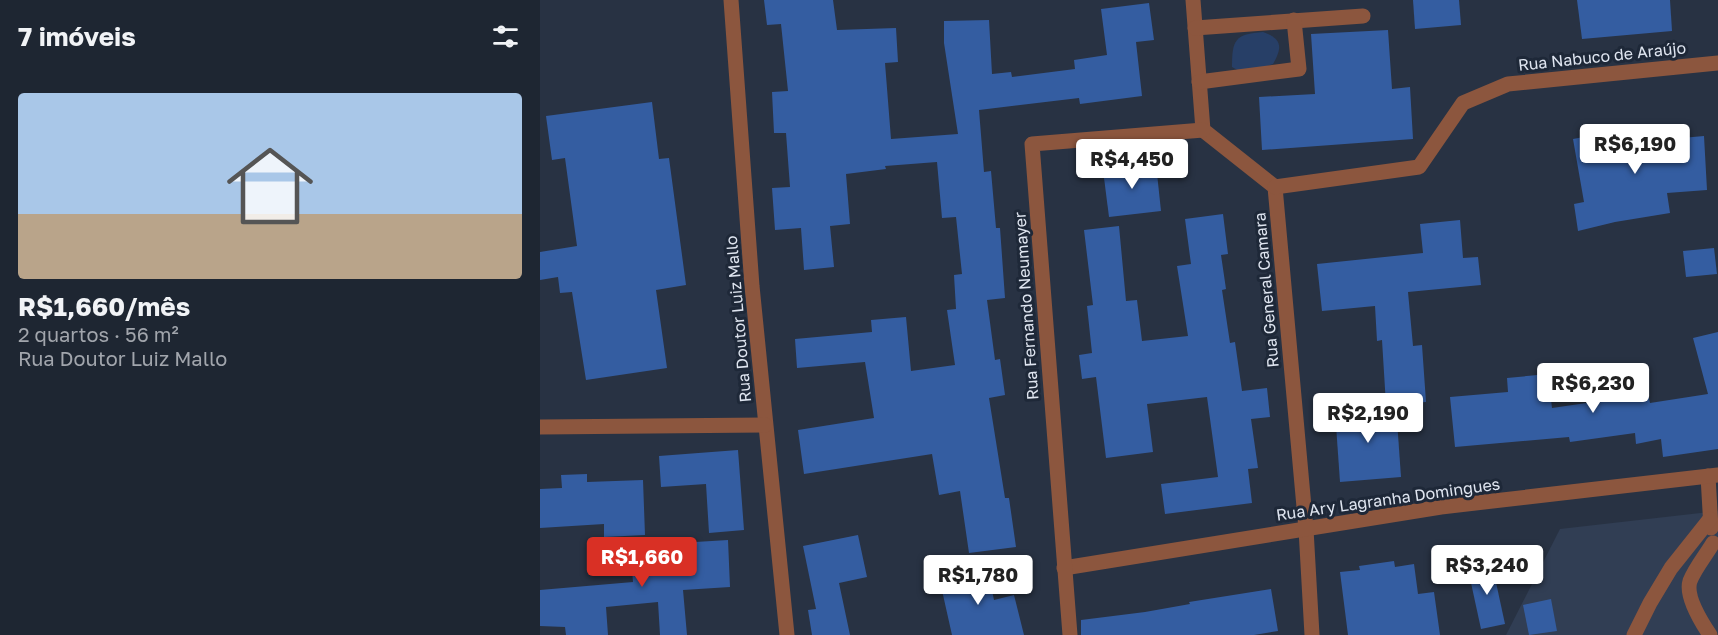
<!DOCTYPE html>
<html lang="pt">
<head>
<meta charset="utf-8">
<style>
  :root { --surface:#1e2632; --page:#262e3a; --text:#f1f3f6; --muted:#a1a5ac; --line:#3c434d; --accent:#d93025 }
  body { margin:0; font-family:"Golos Text",sans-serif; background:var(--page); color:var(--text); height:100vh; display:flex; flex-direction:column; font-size:22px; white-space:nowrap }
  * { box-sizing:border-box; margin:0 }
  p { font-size:20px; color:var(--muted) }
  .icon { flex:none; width:33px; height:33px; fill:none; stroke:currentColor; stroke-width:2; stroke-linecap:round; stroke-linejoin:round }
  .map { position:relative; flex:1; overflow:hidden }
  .sheet { display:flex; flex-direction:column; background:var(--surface); width:540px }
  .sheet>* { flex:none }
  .price { position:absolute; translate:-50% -51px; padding:0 14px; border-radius:6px; background:#fff; color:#222; font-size:20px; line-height:39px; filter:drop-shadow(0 2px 3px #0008) }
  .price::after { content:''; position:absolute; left:50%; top:36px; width:18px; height:14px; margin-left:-9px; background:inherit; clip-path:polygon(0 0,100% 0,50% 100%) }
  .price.active { background:var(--accent); color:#fff }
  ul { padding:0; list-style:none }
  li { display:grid; align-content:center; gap:12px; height:318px; padding:0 18px }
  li+li { border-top:2px solid var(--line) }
  li span { display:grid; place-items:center; height:186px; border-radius:6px; color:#555 }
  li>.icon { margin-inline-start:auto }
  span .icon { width:108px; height:108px; fill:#fffc; stroke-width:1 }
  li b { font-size:26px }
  h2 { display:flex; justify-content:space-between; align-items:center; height:72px; padding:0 18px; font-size:26px }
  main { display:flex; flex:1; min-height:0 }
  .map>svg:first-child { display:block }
  .built { fill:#313e54 }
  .green { fill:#273f67 }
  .building { fill:#345da1 }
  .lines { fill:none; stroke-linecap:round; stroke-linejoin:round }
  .minor { stroke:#8c563e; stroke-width:15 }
  .labels { text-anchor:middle; stroke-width:6; stroke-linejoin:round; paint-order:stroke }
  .street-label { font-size:16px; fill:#dfe5f0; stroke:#1e2838 }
</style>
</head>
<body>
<main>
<section class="sheet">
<h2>7 imóveis<svg class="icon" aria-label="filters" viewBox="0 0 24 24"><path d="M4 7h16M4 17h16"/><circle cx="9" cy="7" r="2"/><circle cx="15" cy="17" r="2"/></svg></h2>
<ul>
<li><span style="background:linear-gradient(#a9c7e8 65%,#b9a48a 0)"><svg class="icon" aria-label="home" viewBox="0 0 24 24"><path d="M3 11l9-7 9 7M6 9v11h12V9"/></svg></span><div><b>R$1,660/mês</b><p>2 quartos · 56 m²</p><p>Rua Doutor Luiz Mallo</p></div></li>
</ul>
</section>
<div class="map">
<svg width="1178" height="635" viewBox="0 0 1178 635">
  <rect width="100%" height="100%" fill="#283243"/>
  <polygon class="built" points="1178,511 1178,635 966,635 1020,529"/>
  <path class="green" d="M723,32c20,7 19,16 10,32l-28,10 -13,-7c0,-27 3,-33 31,-35z"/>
  <g class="building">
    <polygon points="224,0 293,0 297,30 356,28 358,62 345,63 351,139 418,134 404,43 404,21 449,20 452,74 471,72 472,77 535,69 534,60 567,55 561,9 609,3 614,40 596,42 602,96 540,104 539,98 439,110 444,172 451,171 456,228 460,228 465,298 447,300 455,360 460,359 465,395 449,398 465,498 469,498 476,547 429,553 420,491 399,495 392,454 264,474 258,430 334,418 325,362 257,368 255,339 332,332 331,320 366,317 371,371 415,365 407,310 416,309 414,275 422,274 416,217 402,218 397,162 345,166 346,169 306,174 310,224 290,226 294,267 264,270 261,228 235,230 232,188 250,187 246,133 234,133 232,92 248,91 241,24 227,25"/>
    <polygon points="873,0 919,0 921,25 875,29"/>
    <polygon points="1037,0 1130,0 1132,31 1042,39"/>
    <polygon points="848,30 852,89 870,87 873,139 722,150 719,97 775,94 771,34"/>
    <polygon points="112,102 119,159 129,158 146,285 116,290 127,368 46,380 32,292 20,293 18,277 0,280 0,252 37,246 25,158 12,160 6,116"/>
    <polygon points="1117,131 1119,140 1164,136 1167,190 1127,193 1130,213 1075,222 1038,231 1034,204 1044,202 1033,139 1070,132 1071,137"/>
    <polygon points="616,164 621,211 569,217 563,170"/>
    <polygon points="683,214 688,254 681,255 686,289 682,290 690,343 695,342 702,391 727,388 730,417 711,419 718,468 708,469 712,503 625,514 621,484 678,477 667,397 607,404 613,452 566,458 556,377 542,379 539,355 552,353 547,306 553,305 544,230 579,226 586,301 597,300 602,341 648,336 637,266 651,264 645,219"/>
    <polygon points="920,220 923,258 938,257 941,285 868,292 873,346 882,345 886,402 846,405 842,340 837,341 835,306 782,311 777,264 883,253 880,224"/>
    <polygon points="1174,248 1177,274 1146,277 1143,251"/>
    <polygon points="1178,332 1178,449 1123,457 1121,439 1096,444 1095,433 1030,442 1029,437 915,447 910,397 968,392 967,378 1008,374 1012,408 1108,394 1110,403 1168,394 1153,338"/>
    <polygon points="856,406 861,477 800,482 795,411"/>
    <polygon points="198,450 204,530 169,533 166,484 121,487 119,456"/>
    <polygon points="47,474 47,482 103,480 105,535 64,537 64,524 0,528 0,489 22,488 21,475"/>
    <polygon points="318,535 327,577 299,583 310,635 272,635 268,610 276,609 263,546"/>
    <polygon points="188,540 190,587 143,590 147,635 120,635 118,602 66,607 68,635 26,635 25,627 0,626 0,590 93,582 90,546"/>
    <polygon points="854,561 855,567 874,564 878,594 894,592 900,635 808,635 800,572 820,570 819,566"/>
    <polygon points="952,564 965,624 941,629 928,569"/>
    <polygon points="447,566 454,600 474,595 484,635 412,635 399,577"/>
    <polygon points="731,589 738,631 714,635 541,635 541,620 605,612 650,604 649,602"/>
    <polygon points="1011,599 1017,631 989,635 983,605"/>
  </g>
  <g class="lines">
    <g class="minor">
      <polyline points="191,0 212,286 247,635"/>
      <polyline points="653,0 663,130 735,187 766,529 772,635"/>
      <polyline points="655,28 823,16"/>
      <polyline points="659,82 759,69 754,20"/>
      <polyline points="735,187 879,167 923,103 968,84 1178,63"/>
      <polyline points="0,427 225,425"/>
      <polyline points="1168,476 1171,528"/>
      <polyline points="524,568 901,507 1178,475"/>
      <polyline points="530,635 492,144 663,130"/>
      <polyline points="1094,635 1110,603 1131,568 1170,519"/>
      <path d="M1170,635c-8,-12 -25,-39 -20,-54 5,-13 16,-26 23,-38"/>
    </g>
  </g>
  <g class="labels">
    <g class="street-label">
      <text transform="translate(1062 56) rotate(-6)" y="6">Rua Nabuco de Araújo</text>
      <text transform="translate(726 290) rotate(-95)" y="6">Rua General Camara</text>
      <text transform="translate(486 306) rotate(-94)" y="6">Rua Fernando Neumayer</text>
      <text transform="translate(198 319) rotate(-95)" y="6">Rua Doutor Luiz Mallo</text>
      <text transform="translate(848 499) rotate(-8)" y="6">Rua Ary Lagranha Domingues</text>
    </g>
  </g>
</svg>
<b class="price" style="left:1095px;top:175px">R$6,190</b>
<b class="price" style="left:592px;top:190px">R$4,450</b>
<b class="price" style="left:1053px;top:414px">R$6,230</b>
<b class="price" style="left:828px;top:444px">R$2,190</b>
<b class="price active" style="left:102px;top:588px">R$1,660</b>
<b class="price" style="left:947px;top:596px">R$3,240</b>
<b class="price" style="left:438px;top:606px">R$1,780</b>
</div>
</main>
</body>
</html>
